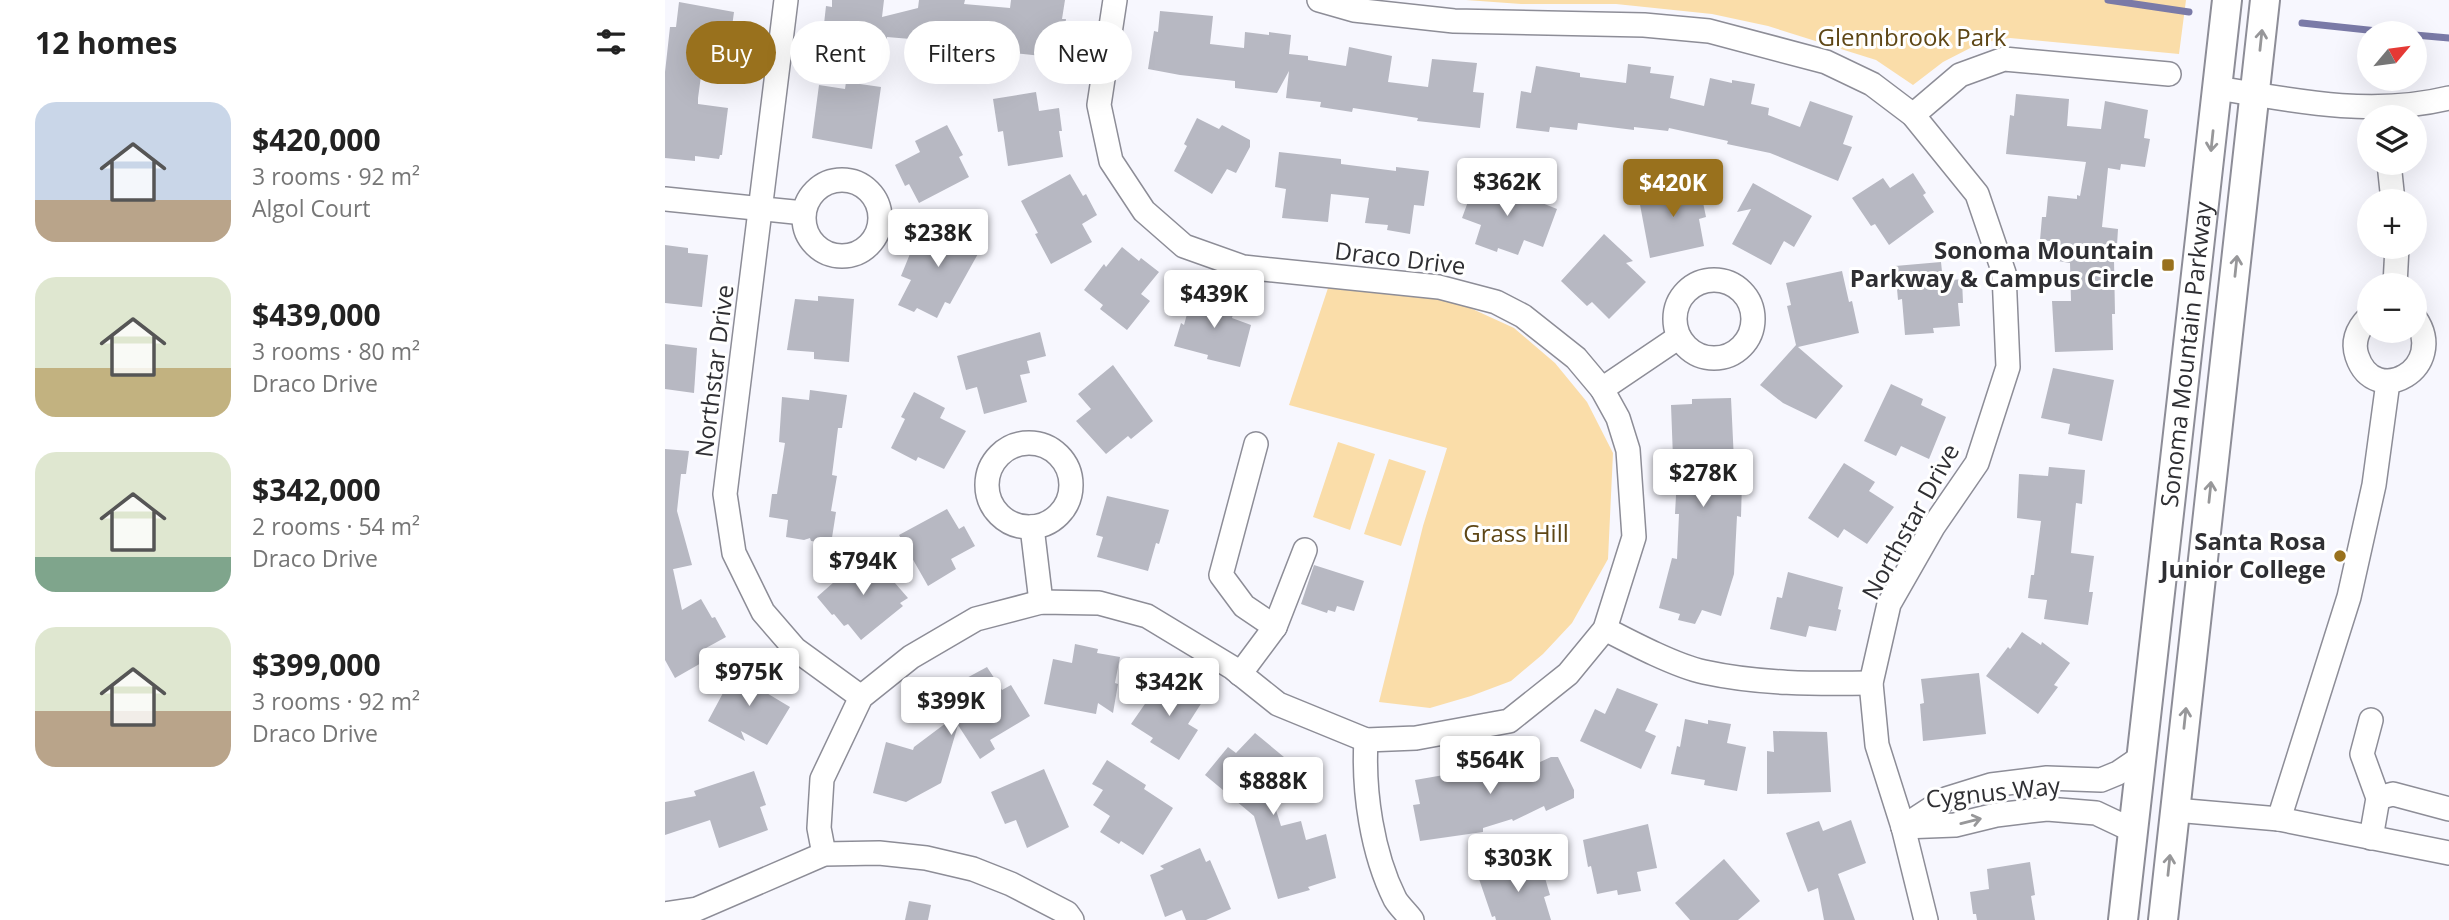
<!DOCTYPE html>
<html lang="en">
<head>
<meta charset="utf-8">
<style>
  :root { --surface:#fff; --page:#f6f6f6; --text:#222; --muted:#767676; --accent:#99711d }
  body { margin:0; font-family:"Open Sans",sans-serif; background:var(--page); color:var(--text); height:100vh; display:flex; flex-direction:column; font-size:26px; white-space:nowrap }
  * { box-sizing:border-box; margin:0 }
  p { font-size:23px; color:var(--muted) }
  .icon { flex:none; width:38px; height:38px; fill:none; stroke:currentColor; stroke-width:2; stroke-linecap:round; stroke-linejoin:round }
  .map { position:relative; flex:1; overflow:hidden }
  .drawer { display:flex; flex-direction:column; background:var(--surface); width:665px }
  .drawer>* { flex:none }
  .guide { position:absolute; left:21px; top:21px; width:665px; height:63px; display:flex; gap:14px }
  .needle { width:46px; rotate:61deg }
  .buttons { position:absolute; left:1692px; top:21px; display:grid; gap:14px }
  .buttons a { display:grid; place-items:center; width:70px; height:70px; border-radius:50%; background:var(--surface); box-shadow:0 7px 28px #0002; font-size:35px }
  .price { position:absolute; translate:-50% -60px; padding:0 16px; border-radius:7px; background:#fff; color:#222; font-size:23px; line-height:46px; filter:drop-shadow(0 2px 4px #0008) }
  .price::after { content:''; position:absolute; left:50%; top:42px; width:21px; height:16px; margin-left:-10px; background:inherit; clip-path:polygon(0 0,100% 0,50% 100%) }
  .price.current { background:var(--accent); color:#fff }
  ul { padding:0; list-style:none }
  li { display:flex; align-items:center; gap:21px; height:175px; padding:0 35px }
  li span { display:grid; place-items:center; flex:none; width:196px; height:140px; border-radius:21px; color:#555 }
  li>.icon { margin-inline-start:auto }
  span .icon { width:84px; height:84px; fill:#fffc; stroke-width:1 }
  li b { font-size:30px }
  h2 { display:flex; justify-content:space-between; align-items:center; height:84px; padding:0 35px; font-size:30px }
  .tag { padding:0 24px; border-radius:32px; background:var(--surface); box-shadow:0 7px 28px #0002; font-size:24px; line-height:63px }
  .tag.current { background:var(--accent); color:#fff }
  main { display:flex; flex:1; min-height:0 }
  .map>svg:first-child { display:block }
  .green { fill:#fadda9 }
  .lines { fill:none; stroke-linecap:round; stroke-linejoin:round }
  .stream { stroke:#7a7aa7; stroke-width:7 }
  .building { fill:#b7b8c2 }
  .minor-casing { stroke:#8d8d97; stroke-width:26 }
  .major-casing { stroke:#8d8d97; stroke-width:32 }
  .minor { stroke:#fff; stroke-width:23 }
  .major { stroke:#fff; stroke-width:28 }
  .oneway { stroke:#979799 }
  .poi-dot { fill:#99711d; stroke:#fff; stroke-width:2.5 }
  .labels { text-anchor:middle; stroke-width:6; stroke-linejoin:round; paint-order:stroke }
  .park-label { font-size:24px; fill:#5e4615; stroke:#fff }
  .poi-label { font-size:24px; font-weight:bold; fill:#2f2f33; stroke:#fff; text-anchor:end }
  .street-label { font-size:24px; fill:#2f2f33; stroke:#fff }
</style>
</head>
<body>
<main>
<section class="drawer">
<h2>12 homes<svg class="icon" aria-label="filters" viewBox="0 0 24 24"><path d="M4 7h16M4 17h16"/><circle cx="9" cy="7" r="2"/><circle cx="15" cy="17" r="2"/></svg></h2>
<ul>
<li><span style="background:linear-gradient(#c9d6e8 70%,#b9a48a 0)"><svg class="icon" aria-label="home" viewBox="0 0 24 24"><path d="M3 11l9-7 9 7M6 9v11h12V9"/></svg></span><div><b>$420,000</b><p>3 rooms · 92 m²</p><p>Algol Court</p></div></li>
<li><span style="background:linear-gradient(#dfe7d0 65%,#c2b280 0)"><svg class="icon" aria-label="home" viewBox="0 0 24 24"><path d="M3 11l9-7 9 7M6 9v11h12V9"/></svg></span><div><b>$439,000</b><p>3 rooms · 80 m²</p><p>Draco Drive</p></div></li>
<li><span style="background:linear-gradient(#dfe7d0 75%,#7fa58c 0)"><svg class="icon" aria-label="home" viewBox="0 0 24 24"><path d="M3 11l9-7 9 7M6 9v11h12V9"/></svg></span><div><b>$342,000</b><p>2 rooms · 54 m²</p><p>Draco Drive</p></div></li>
<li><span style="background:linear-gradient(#dfe7d0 60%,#b9a48a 0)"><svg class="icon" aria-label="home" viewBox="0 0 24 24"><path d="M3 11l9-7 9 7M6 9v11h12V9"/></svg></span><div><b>$399,000</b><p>3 rooms · 92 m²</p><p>Draco Drive</p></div></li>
</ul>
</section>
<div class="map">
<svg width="1784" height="920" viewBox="0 0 1784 920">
  <rect width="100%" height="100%" fill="#f7f7fe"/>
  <g class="green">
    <polygon points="801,0 1521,0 1514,54 1345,38 1315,43 1278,62 1248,85 1211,60 1103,26 1047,14 951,4 856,4"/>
    <polygon points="664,285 790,301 849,328 890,363 922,402 948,453 943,559 907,623 878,654 846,681 806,696 765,708 714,702 758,526 782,448 624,405"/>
    <polygon points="673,442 710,454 685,530 648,517"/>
    <polygon points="724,459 761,471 736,546 699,534"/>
  </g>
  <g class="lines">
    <g class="stream">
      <polyline points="1443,0 1524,12"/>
      <polyline points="1637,23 1731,33"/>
      <polyline points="1750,35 1784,38"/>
    </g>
  </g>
  <g class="building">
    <polygon points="167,0 219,0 217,17 253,8 254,0 300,0 299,4 345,8 346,0 400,0 397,19 401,19 396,58 280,46 281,42 222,37 220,51 157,42 161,6 167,7"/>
    <polygon points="14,2 69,12 66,34 71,35 68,57 39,54 33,98 33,104 63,108 57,155 55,155 54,159 30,156 30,161 0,158 0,72 5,27 11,27"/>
    <polygon points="495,11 548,16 545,44 579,48 580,32 604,35 604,32 626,35 624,54 643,56 643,60 681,66 684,47 727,56 723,82 763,87 767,59 812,63 808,92 819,93 815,128 752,121 753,118 688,108 687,112 655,107 656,102 621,98 624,71 612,93 570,88 570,81 515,75 483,69 489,31 493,32"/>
    <polygon points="963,64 986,67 985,73 1009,76 1005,98 1039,106 1045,78 1067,83 1067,80 1090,84 1086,104 1104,108 1103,115 1135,127 1145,101 1188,116 1178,144 1187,147 1173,181 1105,153 1062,144 1063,141 1004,128 1003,131 969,127 969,130 913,123 912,130 885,127 884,132 851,128 856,91 866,93 871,66 915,73 915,77 961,83"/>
    <polygon points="181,82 216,87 207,149 147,138 154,85 180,89"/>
    <polygon points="371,92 374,111 394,108 397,131 394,131 398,157 343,166 338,131 333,132 328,99"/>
    <polygon points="1351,94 1404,99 1402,126 1436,129 1440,101 1483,110 1479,138 1485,139 1480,167 1456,164 1455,170 1443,168 1437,227 1453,229 1451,261 1449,260 1450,314 1447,314 1448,350 1390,352 1387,301 1406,301 1405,263 1393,261 1395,242 1375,240 1377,217 1381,217 1383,196 1412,199 1412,195 1415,196 1421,162 1341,154 1345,115 1349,116"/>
    <polygon points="532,118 554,129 557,125 585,140 585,147 571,173 562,169 547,194 509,171 522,146 519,144"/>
    <polygon points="282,125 298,155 294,157 304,177 254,203 244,184 240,186 230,165 255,152 250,141"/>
    <polygon points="614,152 676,159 676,164 731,171 731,167 764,171 759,206 749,205 745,234 722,230 723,225 700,223 704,198 666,194 663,222 617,218 621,189 610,187"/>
    <polygon points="1248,173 1261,193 1258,195 1269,212 1224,245 1210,224 1206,226 1187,198 1218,178 1225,188"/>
    <polygon points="405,174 418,196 421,194 432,215 417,224 427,242 386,264 370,234 373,233 356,201"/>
    <polygon points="812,177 892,209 878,247 859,240 853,255 833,248 832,252 810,244 816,225 797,218"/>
    <polygon points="1034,183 1041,217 1034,219 1039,246 985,258 973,194"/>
    <polygon points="1088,183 1147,216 1129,247 1119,241 1106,265 1067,244 1086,209 1072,212"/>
    <polygon points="278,223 319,243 285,304 280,302 272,318 252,308 249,312 233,305 246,280 236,276 253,234 269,242"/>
    <polygon points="939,234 968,261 961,263 981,282 944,319 927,302 922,306 896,281"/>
    <polygon points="0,245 23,248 23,253 43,255 37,307 0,303"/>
    <polygon points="457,247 474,261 476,258 494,272 476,294 485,301 462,330 435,309 438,305 419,290 439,264 441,267"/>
    <polygon points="1276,262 1278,281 1297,279 1298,303 1293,303 1295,326 1268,328 1269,333 1240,335 1237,299 1233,300 1230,266"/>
    <polygon points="1177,271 1184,302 1187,301 1194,333 1133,347 1178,386 1151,419 1118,403 1095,385 1131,345 1122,306 1126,305 1121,283"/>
    <polygon points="528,292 549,298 550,294 572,300 567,318 586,325 575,367 542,359 543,355 509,346 516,323 519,325"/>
    <polygon points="153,296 189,299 184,362 149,359 149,352 122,350 130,299 153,301"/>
    <polygon points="375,332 381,356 362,361 365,373 355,375 362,402 319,414 312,387 301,390 292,356"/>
    <polygon points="0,344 32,348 29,393 0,389"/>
    <polygon points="448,365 488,421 466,439 463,436 441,454 411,421 426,409 413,394"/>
    <polygon points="1388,368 1449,380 1437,441 1403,434 1405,424 1376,418"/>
    <polygon points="1226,384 1258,399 1256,405 1281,417 1264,459 1236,446 1231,456 1199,441"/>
    <polygon points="145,390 182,395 177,428 173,428 167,475 172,476 166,511 171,512 166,544 146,541 145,538 139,540 121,537 123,520 104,517 107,494 112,494 120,443 114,442 117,397 144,400"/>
    <polygon points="249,392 280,408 275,418 301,431 279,469 253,457 251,461 226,448 240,419 236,417"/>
    <polygon points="1066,398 1070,482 1077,482 1076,517 1072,516 1069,574 1056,616 1037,610 1030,624 1013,620 1015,614 994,608 1007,558 1012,559 1014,514 1010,514 1013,458 1008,458 1006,405 1027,404 1027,399"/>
    <polygon points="0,449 24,451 21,474 16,474 12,511 27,565 4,570 8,569 17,610 36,599 47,618 50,617 61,637 41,648 52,654 10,678 0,660"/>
    <polygon points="1179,463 1210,482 1204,491 1229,507 1202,544 1179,529 1173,538 1143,518"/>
    <polygon points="1384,467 1420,470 1417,504 1411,503 1406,553 1429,556 1424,592 1428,592 1423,625 1379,619 1382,600 1363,598 1366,575 1369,575 1376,521 1352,518 1354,474 1383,476"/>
    <polygon points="442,496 504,510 494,544 491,543 483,571 432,557 438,537 431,535"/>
    <polygon points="282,509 294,529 299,526 310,546 286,559 291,569 263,586 234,535"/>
    <polygon points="203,552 243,598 235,603 238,606 196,640 183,624 179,626 169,614 167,615 152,597"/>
    <polygon points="649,565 699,581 689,611 672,606 670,612 663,610 662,613 636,604"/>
    <polygon points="1123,572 1178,587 1173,609 1176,610 1171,631 1144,626 1141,637 1105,629 1112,597 1117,598"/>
    <polygon points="1357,632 1376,645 1377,642 1405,663 1389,685 1393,687 1373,714 1321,676 1343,647 1345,649"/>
    <polygon points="410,644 433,649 432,653 455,657 450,683 453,684 448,713 433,703 431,714 379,704 388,659 407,663"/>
    <polygon points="73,665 105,683 100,692 125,707 102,745 76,731 80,741 43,721"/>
    <polygon points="322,667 337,690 346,685 365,716 325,740 330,749 315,759 293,725 276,783 241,802 208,793 221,742 248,750 249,747 297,711 283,688"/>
    <polygon points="1314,673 1321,734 1258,741 1255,704 1259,703 1256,679"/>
    <polygon points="498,678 518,690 520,687 539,699 523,724 533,730 514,760 485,742 488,738 466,724"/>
    <polygon points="952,688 993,704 980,731 991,736 976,769 915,741 930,709 940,714"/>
    <polygon points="1020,719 1043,724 1043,720 1066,724 1062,743 1081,747 1072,791 1039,785 1040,780 1006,774 1012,746 1015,747"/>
    <polygon points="1108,731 1162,732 1166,792 1102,794 1102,751 1109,752"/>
    <polygon points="590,733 625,762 606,784 611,789 606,794 616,826 636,821 641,840 661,834 671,878 643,887 645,890 613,899 589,816 540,775 563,747 571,753"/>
    <polygon points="867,746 875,762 886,757 893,757 909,790 909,798 881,811 879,806 848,821 847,819 818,828 818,832 755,841 748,805 755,804 750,780 802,771 803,778"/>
    <polygon points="442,760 481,785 479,789 508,808 478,855 456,841 454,844 435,832 445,816 428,805 438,790 427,784"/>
    <polygon points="379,769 404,827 362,848 351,820 340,824 326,792"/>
    <polygon points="89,771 101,805 95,807 103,830 54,848 45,820 0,835 0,802 31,796 29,791"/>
    <polygon points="1186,820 1201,863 1173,874 1190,920 1159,920 1153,888 1143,892 1121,833 1154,821 1158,831"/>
    <polygon points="983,824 992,868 972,872 976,891 953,895 952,890 932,894 926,866 923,867 918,840"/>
    <polygon points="535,848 541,862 545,860 566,909 541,920 521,920 517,910 500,917 485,875 499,869 495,866"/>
    <polygon points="1059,859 1095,901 1073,920 1025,920 1010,903"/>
    <polygon points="875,861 885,895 879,897 886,920 831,920 830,916 827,917 814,879"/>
    <polygon points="1365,862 1370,895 1366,896 1370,920 1312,920 1311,914 1308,914 1305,892 1324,889 1322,869"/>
    <polygon points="244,901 266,905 263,920 240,920"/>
  </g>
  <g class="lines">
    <g class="minor-casing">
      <g id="minor">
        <polyline points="121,0 60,494 69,553 98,612 130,649 196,697"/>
        <polyline points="654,0 689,10 789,21 979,25 1044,31 1161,62 1207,84 1248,115 1312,194 1339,273 1343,367 1312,463 1268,527 1224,604 1206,683 1212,745 1238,827 1261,920"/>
        <path d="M1553,88c76,13 154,29 231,10"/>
        <polyline points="1248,115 1295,75 1339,59 1504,74"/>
        <polyline points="1724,163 1728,201"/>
        <circle cx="177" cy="218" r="38"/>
        <polyline points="0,199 139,213"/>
        <circle cx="1049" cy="319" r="39"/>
        <polyline points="1730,285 1732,247"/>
        <path d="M1704,317c-11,11 -17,24 -12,39 18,54 92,11 58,-38"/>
        <polyline points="937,389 1014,337"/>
        <circle cx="364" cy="485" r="42"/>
        <polyline points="367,527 376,602"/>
        <polyline points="610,627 640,550"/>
        <path d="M940,629c27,14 71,37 99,43 55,12 111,12 167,11"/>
        <polyline points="575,674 610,627 579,606 556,575 591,444"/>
        <path d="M701,740c-3,51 6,113 29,159 4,7 12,14 17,21"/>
        <polyline points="1713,798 1728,794 1784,809"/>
        <polyline points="1510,810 1614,819 1784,853"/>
        <polyline points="1614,819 1684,597 1709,485 1723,382"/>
        <polyline points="1238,827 1281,799 1326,785 1382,778 1436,780 1453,773 1478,756"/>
        <polyline points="1238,827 1290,825 1331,815 1382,809 1431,813 1467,830"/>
        <polyline points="1706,838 1713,798 1697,754 1706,720"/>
        <polyline points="159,854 154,828 157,779 196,697 246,657 311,619 376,602 434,603 482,616 568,668 613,704 701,740 751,738 844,721 903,674 940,629 969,537 963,450 953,418 937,389 911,358 858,316 831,302 774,287 578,267 519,246 479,211 446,161 434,105 450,0"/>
        <polyline points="0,914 32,909 159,854 214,853 261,858 308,869 346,884 402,913 407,920"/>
      </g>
    </g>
    <g class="major-casing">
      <g id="major">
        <path id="s1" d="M1458,920l104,-920"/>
        <polyline points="1498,920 1600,0"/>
      </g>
    </g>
    <use href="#minor" class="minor"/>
    <use href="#major" class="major"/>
  </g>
  <defs><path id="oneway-shaft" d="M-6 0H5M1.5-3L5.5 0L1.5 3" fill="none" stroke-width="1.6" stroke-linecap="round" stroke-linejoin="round" transform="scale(1.75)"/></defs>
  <g class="oneway">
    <use href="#oneway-shaft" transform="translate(1596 40) rotate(-84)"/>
    <use href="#oneway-shaft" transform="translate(1547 141) rotate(96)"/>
    <use href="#oneway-shaft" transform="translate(1571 266) rotate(-84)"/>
    <use href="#oneway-shaft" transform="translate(1545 492) rotate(-84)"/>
    <use href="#oneway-shaft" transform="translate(1520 718) rotate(-84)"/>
    <use href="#oneway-shaft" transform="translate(1306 821) rotate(-14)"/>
    <use href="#oneway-shaft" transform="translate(1504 865) rotate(-84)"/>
  </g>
  <g class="poi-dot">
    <rect x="1496" y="258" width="14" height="14" rx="3.5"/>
    <circle cx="1675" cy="556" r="7"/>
  </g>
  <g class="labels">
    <g class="park-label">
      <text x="1247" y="46">Glennbrook Park</text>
      <text x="851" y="542">Grass Hill</text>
    </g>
    <g class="poi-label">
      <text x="1489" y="259">Sonoma Mountain<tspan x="1489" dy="28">Parkway &amp; Campus Circle</tspan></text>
      <text x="1661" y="550">Santa Rosa<tspan x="1661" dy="28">Junior College</tspan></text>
    </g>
    <g class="street-label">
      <text transform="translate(735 259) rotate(7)" y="8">Draco Drive</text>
      <text dy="8" stroke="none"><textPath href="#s1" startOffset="569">Sonoma Mountain Parkway</textPath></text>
      <text transform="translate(50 371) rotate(-83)" y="8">Northstar Drive</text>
      <text transform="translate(1246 522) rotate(-61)" y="8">Northstar Drive</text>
      <text transform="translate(1328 793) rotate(-6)" y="8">Cygnus Way</text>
    </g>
  </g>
</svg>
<div class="buttons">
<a><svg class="needle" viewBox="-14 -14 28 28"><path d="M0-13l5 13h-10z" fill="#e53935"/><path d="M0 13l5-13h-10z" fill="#767676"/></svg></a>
<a><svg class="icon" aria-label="layers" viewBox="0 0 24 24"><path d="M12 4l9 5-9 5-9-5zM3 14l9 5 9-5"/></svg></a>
<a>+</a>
<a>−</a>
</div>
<b class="price" style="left:842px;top:218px">$362K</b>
<b class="price current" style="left:1008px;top:219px">$420K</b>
<b class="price" style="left:273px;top:269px">$238K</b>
<b class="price" style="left:549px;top:330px">$439K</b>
<b class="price" style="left:1038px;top:509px">$278K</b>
<b class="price" style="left:198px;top:597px">$794K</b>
<b class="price" style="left:84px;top:708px">$975K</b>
<b class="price" style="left:504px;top:718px">$342K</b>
<b class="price" style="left:286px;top:737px">$399K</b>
<b class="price" style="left:825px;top:796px">$564K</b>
<b class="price" style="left:608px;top:817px">$888K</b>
<b class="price" style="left:853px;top:894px">$303K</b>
<div class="guide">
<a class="tag current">Buy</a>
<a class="tag">Rent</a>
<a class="tag">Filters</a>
<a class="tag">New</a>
</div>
</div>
</main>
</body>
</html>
